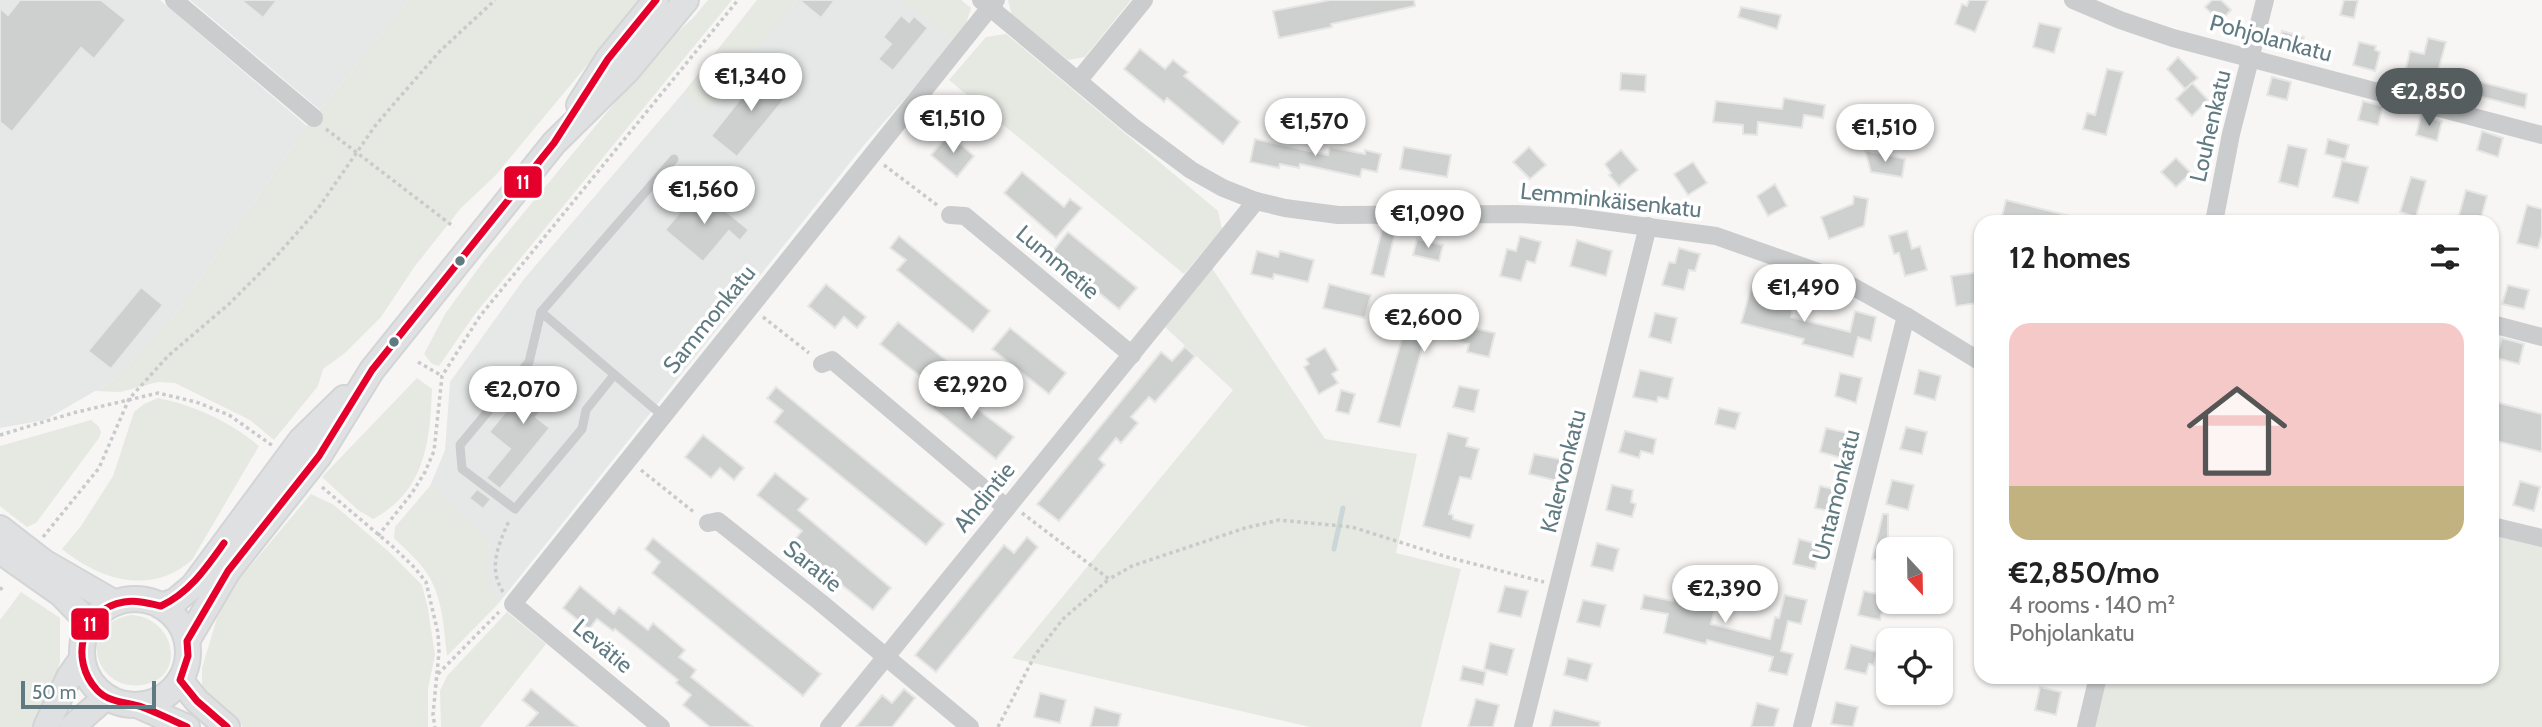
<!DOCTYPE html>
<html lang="en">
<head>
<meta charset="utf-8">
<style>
  :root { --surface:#fff; --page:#f2f2f2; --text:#222; --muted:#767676; --accent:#565d5f }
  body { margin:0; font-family:Cabin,sans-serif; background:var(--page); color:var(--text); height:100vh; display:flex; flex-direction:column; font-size:26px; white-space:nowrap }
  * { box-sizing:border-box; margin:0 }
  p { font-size:23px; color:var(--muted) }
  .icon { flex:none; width:38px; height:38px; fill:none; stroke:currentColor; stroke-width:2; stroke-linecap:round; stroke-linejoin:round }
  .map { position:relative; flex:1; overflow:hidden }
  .sheet { position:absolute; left:1974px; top:215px; width:525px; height:469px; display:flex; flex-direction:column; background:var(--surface); border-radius:21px; box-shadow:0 2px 5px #0004 }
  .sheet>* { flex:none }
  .needle { width:46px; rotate:158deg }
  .buttons { position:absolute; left:1876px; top:537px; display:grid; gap:14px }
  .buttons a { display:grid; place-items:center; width:77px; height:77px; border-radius:14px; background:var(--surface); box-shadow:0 2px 5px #0004; font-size:35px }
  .scale { position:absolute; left:21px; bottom:18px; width:135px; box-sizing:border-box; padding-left:7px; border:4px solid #607a82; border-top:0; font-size:19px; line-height:24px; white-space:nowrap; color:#607a82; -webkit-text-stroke:5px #fff; paint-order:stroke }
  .price { position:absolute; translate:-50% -60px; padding:0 16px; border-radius:24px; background:#fff; color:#222; font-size:23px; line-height:46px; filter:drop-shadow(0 2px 4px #0008) }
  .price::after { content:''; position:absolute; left:50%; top:42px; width:21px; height:16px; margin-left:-10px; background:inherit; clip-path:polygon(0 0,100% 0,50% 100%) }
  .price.active { background:var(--accent); color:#fff }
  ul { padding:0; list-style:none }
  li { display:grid; align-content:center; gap:14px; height:371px; padding:0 35px }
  li span { display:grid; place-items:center; height:217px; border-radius:21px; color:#555 }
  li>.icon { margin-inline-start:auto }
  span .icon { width:126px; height:126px; fill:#fffc; stroke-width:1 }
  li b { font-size:30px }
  h2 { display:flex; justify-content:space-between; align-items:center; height:84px; padding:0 35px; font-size:30px }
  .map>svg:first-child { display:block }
  .built { fill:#e6e8e8 }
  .green { fill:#e6e8e2 }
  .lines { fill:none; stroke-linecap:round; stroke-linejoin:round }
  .stream { stroke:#cad6d7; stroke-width:5 }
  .building { fill:#ced0d0; stroke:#e6e6e5; stroke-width:2 }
  .secondary-casing { stroke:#d3d4d5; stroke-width:28 }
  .path { stroke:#c9cbca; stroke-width:3.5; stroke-dasharray:3.5 3.5; stroke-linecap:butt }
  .lane { stroke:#cbcccd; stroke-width:9 }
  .street { stroke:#cbcccd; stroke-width:18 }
  .secondary { stroke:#dfe0e1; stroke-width:24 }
  .bus-1-casing { stroke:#fff; stroke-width:12 }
  .bus-1 { stroke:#e4002b; stroke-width:7 }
  .bus-dot { fill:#607a82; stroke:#fff; stroke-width:2.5 }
  .labels { text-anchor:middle; stroke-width:7; stroke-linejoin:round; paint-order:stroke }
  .street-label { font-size:23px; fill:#607a82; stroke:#fff }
  .line-badge { stroke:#fff; stroke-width:2.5 }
  .badge-label { font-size:19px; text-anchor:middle; font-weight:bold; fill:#fff }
</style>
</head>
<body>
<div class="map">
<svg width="2542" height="727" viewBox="0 0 2542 727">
  <rect width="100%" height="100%" fill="#f7f6f5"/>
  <g class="built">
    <polygon points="0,0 160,0 307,126 173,317 116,379 45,420 0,428"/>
    <polygon points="190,0 409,0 320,110"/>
    <polygon points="797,0 903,0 955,41 864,145 498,604 489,587 485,566 490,542 430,486 445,450 450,382 524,279 683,93 706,109"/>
  </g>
  <g class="green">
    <polygon points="409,0 641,0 495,176 461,208 415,266 381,317 345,353 323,369 318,386 274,440 250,420 175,383 158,382 120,392 95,391 116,379 173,317 307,126"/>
    <polygon points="708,0 732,0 475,314 439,366 432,364 424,354 445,314 483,262 661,47 694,17"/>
    <polygon points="757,0 797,0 706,110 683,93"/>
    <polygon points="903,0 961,0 971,8 965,27 955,41"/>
    <polygon points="1008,0 1131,0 1085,57 1068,60 1012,16"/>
    <polygon points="1006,34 1218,211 1222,229 1184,274 949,80 986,37"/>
    <polygon points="1212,268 1325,439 1417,454 1396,553 1461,569 1421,727 1310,727 1012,658 1233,390 1165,327"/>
    <path d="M417,378l15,11c-2,53 -7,102 -59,130l-15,-9 -36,-33z"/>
    <path d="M158,398c36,7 74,25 101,48l-67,114c-41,36 -92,20 -130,-11l19,-23 32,-50 21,-64 10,-8z"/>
    <polygon points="91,420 99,427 101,432 99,438 36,523 27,527 0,506 0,446"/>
    <path d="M430,486l60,56c-5,26 -5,37 8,62l-51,52c-3,-25 -4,-53 -16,-76 -8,-16 -24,-29 -37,-42l1,-11z"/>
    <polygon points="311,494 334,505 388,551 422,585 428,609 435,655 428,689 428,727 243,727 220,710 206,696 202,686 202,668 209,645 217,618 231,589"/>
    <polygon points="2492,535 2542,547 2542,727 2094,727 2107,677 2492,677"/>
    <polygon points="21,592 60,618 60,661 50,701 38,727 0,727 0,620"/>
    <polygon points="507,612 546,644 480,727 441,727 440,691 447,676"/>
    <path d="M132,615c43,3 56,63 10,70 -48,7 -67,-62 -10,-70z"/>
  </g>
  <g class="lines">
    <polyline class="stream" points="1334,549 1343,508"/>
  </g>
  <g class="building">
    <polygon points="20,0 101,0 126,20 94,59 81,48 12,132 0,122 0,8 8,15"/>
    <polygon points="241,0 277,0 263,18"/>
    <polygon points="799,0 835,0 821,18"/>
    <polygon points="1330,0 1414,0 1415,6 1331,24 1332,27 1279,38 1273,11"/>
    <polygon points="1969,0 1988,0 1975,32 1955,24 1962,4 1967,6"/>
    <polygon points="2212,0 2221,0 2231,10 2220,22 2205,7"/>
    <polygon points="2344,0 2358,0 2354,18 2340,15"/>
    <polygon points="1741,7 1781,15 1777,29 1738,17"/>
    <polygon points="901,15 909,22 914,16 928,28 893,71 878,59 891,44 883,37"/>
    <polygon points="2039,23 2061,28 2054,53 2033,47"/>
    <polygon points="2282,31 2304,37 2300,51 2278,45"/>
    <polygon points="2428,38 2446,42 2438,71 2527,94 2525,108 2404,77 2410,51 2424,54"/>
    <polygon points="2359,42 2376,46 2375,50 2380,52 2375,71 2353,65"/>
    <polygon points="1140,49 1165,69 1173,60 1188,72 1184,76 1240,122 1223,144 1167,98 1164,102 1124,69"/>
    <polygon points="2178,57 2198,78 2185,89 2167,69"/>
    <polygon points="765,68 792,90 737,157 711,136"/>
    <polygon points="2107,69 2123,72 2106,135 2083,129 2087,113 2095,115"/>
    <polygon points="1621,73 1646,75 1645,92 1620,90"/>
    <polygon points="2272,77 2291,82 2287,100 2267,95"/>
    <polygon points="2192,83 2208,100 2192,116 2176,99"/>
    <polygon points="1784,98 1825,105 1823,118 1804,115 1802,128 1758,122 1757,135 1743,134 1743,125 1713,122 1716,101 1782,109"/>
    <polygon points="2363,101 2383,106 2378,125 2358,120"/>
    <polygon points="2421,116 2442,121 2437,141 2416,135"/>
    <polygon points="2482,131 2503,138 2498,157 2477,150"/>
    <polygon points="949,134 974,156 957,177 931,155"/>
    <polygon points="1255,139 1328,155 1330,147 1365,154 1365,150 1381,154 1377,172 1362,169 1360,177 1300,164 1299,168 1280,164 1279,168 1250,162"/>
    <polygon points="2328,139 2349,145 2345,159 2325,154"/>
    <polygon points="2288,145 2307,149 2298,187 2279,182"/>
    <polygon points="1404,147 1451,155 1447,177 1400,169"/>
    <polygon points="1529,147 1546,165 1530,179 1513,162"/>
    <polygon points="1621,150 1638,170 1619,186 1609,175 1611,173 1605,164"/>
    <polygon points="1865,150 1905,159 1902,177 1871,172"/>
    <polygon points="2176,158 2191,173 2176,187 2161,172"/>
    <polygon points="2342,161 2368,167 2358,203 2333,197"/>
    <polygon points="1693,162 1707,183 1688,195 1674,174"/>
    <polygon points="1022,172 1064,207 1070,199 1082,208 1056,238 1004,193"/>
    <polygon points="2411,177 2426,181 2416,217 2400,212"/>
    <polygon points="1775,184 1787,206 1768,216 1757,196"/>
    <polygon points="699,189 749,230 740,241 729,231 703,262 665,230"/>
    <polygon points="2466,190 2487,196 2480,222 2457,222"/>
    <polygon points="1854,196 1868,199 1864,226 1829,239 1821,217 1853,204"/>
    <polygon points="2006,200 2074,217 2073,222 2012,222 2001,220"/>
    <polygon points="2527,205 2542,209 2542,234 2538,248 2517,243"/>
    <polygon points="1382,230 1395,233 1384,277 1371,274"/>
    <polygon points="1907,231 1912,249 1920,246 1927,270 1905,276 1899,253 1894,254 1889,236"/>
    <polygon points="1068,232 1137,288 1119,309 1051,254"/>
    <polygon points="899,236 990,311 973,332 897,270 906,260 890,248"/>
    <polygon points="1520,236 1541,242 1535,263 1527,261 1521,281 1500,276 1507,249 1516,251"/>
    <polygon points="1417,239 1443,245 1439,261 1413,255"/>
    <polygon points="1577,240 1612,251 1606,276 1570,266"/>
    <polygon points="1679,248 1700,254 1695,271 1689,270 1684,290 1662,285 1669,262 1675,263"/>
    <polygon points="1257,251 1278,257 1280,251 1314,260 1308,282 1274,274 1273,279 1251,274"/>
    <polygon points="1979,272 1981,285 1975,286 1978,303 1956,306 1951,276"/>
    <polygon points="1754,278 1768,282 1763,300 1793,308 1791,317 1850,332 1855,311 1876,317 1871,341 1858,337 1853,357 1802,344 1804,339 1741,323"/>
    <polygon points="826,284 866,317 857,328 844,317 835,328 808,306"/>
    <polygon points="1329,284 1371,295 1365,318 1323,308"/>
    <polygon points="2508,285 2529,290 2524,309 2502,304"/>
    <polygon points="141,287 163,305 111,369 88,351"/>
    <polygon points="1407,304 1450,314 1448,322 1495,333 1489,357 1467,352 1469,344 1426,334 1400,427 1378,422 1405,328 1401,327"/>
    <polygon points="1655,313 1677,318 1671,343 1649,337"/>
    <polygon points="898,322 948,362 930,384 880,344"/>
    <polygon points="1010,328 1066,373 1049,394 992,349"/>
    <polygon points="2502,338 2524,344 2519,364 2496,358"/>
    <polygon points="1185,347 1195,356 1155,402 1149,397 1131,417 1138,423 1121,443 1116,438 1099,459 1105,465 1059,521 1037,504 1161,352 1172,361"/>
    <polygon points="1325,348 1338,370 1332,374 1338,383 1319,394 1304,367 1309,364 1306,359"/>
    <polygon points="541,368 562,386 536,417 550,428 500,489 486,478 510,449 489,432"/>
    <polygon points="1640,370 1673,378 1668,399 1658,397 1657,402 1633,397"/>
    <polygon points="1919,370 1941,376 1935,400 1914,394"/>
    <polygon points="1840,373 1862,378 1856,403 1835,396"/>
    <polygon points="944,384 1014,437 996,459 928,404"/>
    <polygon points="1459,386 1479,390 1474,412 1453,407"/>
    <polygon points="776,387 944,524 926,545 774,422 783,411 767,398"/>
    <polygon points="1341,390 1355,394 1349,414 1336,411"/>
    <polygon points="2492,401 2542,414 2542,452 2492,440"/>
    <polygon points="1719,408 1740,413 1735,429 1715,424"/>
    <polygon points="1906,427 1927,432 1922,454 1900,449"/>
    <polygon points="1826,428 1848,433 1842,458 1820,452"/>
    <polygon points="1625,431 1656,439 1653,454 1641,451 1639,458 1619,452"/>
    <polygon points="1448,433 1468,438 1466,446 1479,449 1471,479 1460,477 1449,514 1453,515 1453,519 1474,525 1470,538 1423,526"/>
    <polygon points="703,435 744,468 734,480 720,468 711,478 685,457"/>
    <polygon points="1534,454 1564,460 1558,481 1529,474"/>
    <polygon points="775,473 808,499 798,510 891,588 873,610 791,544 802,531 757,495"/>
    <polygon points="1892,480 1914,485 1908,510 1886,504"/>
    <polygon points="2520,481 2540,487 2534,511 2513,505"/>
    <polygon points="1612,485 1633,490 1631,502 1636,504 1632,517 1606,510"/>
    <polygon points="1820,486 1834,489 1829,511 1815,508"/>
    <polygon points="477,489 491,499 483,509 469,498"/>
    <polygon points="1883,514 1888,514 1888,563 1872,559"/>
    <polygon points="1027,537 1038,547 936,672 915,655 1004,545 1014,553"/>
    <polygon points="653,538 821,674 803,696 652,573 660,562 645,549"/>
    <polygon points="1799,539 1821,545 1815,569 1793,564"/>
    <polygon points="1597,543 1619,549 1613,571 1591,566"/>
    <polygon points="580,586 614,614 619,607 648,630 653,623 685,650 679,657 696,670 691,677 753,727 710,727 683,705 691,695 676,683 678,680 615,629 613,631 597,619 589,629 563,608"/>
    <polygon points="1505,586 1528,591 1521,617 1498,612"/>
    <polygon points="1677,586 1718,597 1711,624 1770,639 1775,617 1779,618 1785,595 1807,600 1801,624 1788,621 1781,651 1793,654 1787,675 1769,671 1773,657 1707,640 1706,644 1664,633 1668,614 1641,609 1644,595 1673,601"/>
    <polygon points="1864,591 1886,596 1880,620 1858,615"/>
    <polygon points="1583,600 1606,605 1600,627 1577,622"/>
    <polygon points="1490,643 1514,649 1507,675 1484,669"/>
    <polygon points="1851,645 1877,652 1874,665 1869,664 1866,674 1845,669"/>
    <polygon points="1568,658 1592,664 1587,681 1564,675"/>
    <polygon points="1463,666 1486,672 1483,685 1460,680"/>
    <polygon points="2040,687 2061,692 2056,715 2035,710"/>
    <polygon points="531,689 578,727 526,727 538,713 522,700"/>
    <polygon points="904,689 915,698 892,727 856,727 882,695 892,703"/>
    <polygon points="1040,693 1066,700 1060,723 1034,717"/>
    <polygon points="1476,699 1499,705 1493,727 1468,727"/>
    <polygon points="1836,702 1858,707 1853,727 1831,724"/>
    <polygon points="1757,703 1779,709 1774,727 1751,727"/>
    <polygon points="1095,707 1121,714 1118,727 1090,727"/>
    <polygon points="1554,710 1600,722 1599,727 1550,727"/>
  </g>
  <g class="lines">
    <g class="secondary-casing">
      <g id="secondary">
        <polyline points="579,105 608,59 656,0"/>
        <polyline points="0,528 44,562 115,603"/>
        <polyline points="0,551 61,594 90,624"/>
        <circle cx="135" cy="652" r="53"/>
        <polyline points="161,606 175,601 193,586 301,440 344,398"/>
        <polyline points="187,641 228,571 319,456 372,370 554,143 627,71 686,0"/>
        <polyline points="180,680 197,701 227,727"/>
        <polyline points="137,705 187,727"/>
        <polyline points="46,727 69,677 81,660"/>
        <polyline points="72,727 106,697"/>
      </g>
    </g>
    <g class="path">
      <polyline points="326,129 454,227"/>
      <polyline points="884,165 937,205"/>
      <polyline points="763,317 809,353"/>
      <polyline points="418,362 442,376"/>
      <polyline points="0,435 73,413 158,393 196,402 229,415 273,446"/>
      <polyline points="641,470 695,513"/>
      <polyline points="322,487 391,545 415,568 426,582 438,633 439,652 433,715 435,727"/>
      <polyline points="1022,513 1109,579 1132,566 1245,528 1279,520 1352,527 1447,557 1544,582"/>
      <polyline points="378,536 412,493 425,472 434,451 442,376 480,316 738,0"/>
      <polyline points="43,537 99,468 129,399 168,356 229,304 273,260 317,210 375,126 398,99 440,51 495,0"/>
      <polyline points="0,590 4,585"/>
      <path d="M503,592c-15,-24 -5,-47 6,-71"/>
      <polyline points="438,674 499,612"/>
      <polyline points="998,727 1035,655 1063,619 1109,579"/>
    </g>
    <g class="lane">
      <polyline points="541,312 529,362 460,445 462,469 515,509 582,429 586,410 614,375"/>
      <polyline points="663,416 541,312 674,159"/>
    </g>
    <g class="street">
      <polyline points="174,0 314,118"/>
      <polyline points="981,0 1132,126 1191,170 1223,188 1256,201 1285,208 1338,215 1518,214 1574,217 1716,236 1841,280 1906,316 1981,362"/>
      <polyline points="2073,0 2120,20 2173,38 2542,135"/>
      <polyline points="1078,81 1144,0"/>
      <polyline points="950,215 965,216 1132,355"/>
      <polyline points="2214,222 2231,134 2265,0"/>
      <polyline points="2492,324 2542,337"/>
      <polyline points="822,364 832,360 1007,508"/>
      <polyline points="708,523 718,521 820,602 970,727"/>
      <polyline points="2492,526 2542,538"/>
      <polyline points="661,727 513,604 996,0"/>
      <polyline points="829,727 1256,201"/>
      <polyline points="1523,727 1648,226"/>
      <polyline points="1802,727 1906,316"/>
      <polyline points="2086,727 2098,677"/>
    </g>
    <use href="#secondary" class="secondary"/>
    <g class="bus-1-casing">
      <g id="bus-1">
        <path d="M187,727c-15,-7 -29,-14 -45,-20 -15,-5 -33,-4 -45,-17 -28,-30 -16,-81 27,-88 13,-2 24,1 37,4 29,-14 45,-38 63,-63"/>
        <polyline points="227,727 197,701 180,680 188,656 187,641 228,571 319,456 372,370 554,143 608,59 656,0"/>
      </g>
    </g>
    <use href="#bus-1" class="bus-1"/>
  </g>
  <g class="bus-dot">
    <circle cx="460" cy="261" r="6"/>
    <circle cx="394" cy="342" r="6"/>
  </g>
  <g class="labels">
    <g class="street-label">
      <text transform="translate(2271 38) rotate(15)" y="8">Pohjolankatu</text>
      <text transform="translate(2210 126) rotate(-77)" y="8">Louhenkatu</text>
      <text transform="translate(1611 200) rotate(6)" y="8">Lemminkäisenkatu</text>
      <text transform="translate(1058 262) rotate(40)" y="8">Lummetie</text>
      <text transform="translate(709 319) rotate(-51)" y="8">Sammonkatu</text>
      <text transform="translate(1563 471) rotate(-76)" y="8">Kalervonkatu</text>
      <text transform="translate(1836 495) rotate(-76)" y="8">Untamonkatu</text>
      <text transform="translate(984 497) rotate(-51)" y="8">Ahdintie</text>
      <text transform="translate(813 566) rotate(39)" y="8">Saratie</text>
      <text transform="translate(603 646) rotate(40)" y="8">Levätie</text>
    </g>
  </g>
  <g class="line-badge">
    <rect x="503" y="165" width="40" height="34" rx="7" fill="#e4002b"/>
    <rect x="70" y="607" width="40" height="34" rx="7" fill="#e4002b"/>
  </g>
  <g class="badge-label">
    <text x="523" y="189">11</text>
    <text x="90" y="631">11</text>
  </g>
</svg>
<div class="buttons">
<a><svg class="needle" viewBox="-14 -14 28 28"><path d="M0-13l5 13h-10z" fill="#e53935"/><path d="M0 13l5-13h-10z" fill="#767676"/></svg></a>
<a><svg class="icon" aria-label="locate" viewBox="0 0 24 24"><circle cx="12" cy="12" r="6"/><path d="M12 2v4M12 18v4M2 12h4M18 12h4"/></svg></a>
</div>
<div class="scale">50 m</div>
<b class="price" style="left:751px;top:113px">€1,340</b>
<b class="price active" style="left:2429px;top:128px">€2,850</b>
<b class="price" style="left:953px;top:155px">€1,510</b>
<b class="price" style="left:1315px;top:158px">€1,570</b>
<b class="price" style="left:1885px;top:164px">€1,510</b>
<b class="price" style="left:704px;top:226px">€1,560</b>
<b class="price" style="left:1428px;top:250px">€1,090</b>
<b class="price" style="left:1804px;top:324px">€1,490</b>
<b class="price" style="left:1424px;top:354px">€2,600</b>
<b class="price" style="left:971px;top:421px">€2,920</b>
<b class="price" style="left:523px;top:426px">€2,070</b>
<b class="price" style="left:1725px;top:625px">€2,390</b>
<section class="sheet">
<h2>12 homes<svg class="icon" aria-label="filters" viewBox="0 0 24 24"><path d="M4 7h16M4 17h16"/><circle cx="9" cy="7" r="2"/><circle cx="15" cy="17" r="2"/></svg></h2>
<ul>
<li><span style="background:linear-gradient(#f6c9c9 75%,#c2b280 0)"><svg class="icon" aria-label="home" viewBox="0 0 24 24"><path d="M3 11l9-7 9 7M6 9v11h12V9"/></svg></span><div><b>€2,850/mo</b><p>4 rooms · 140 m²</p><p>Pohjolankatu</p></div></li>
</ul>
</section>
</div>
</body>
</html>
